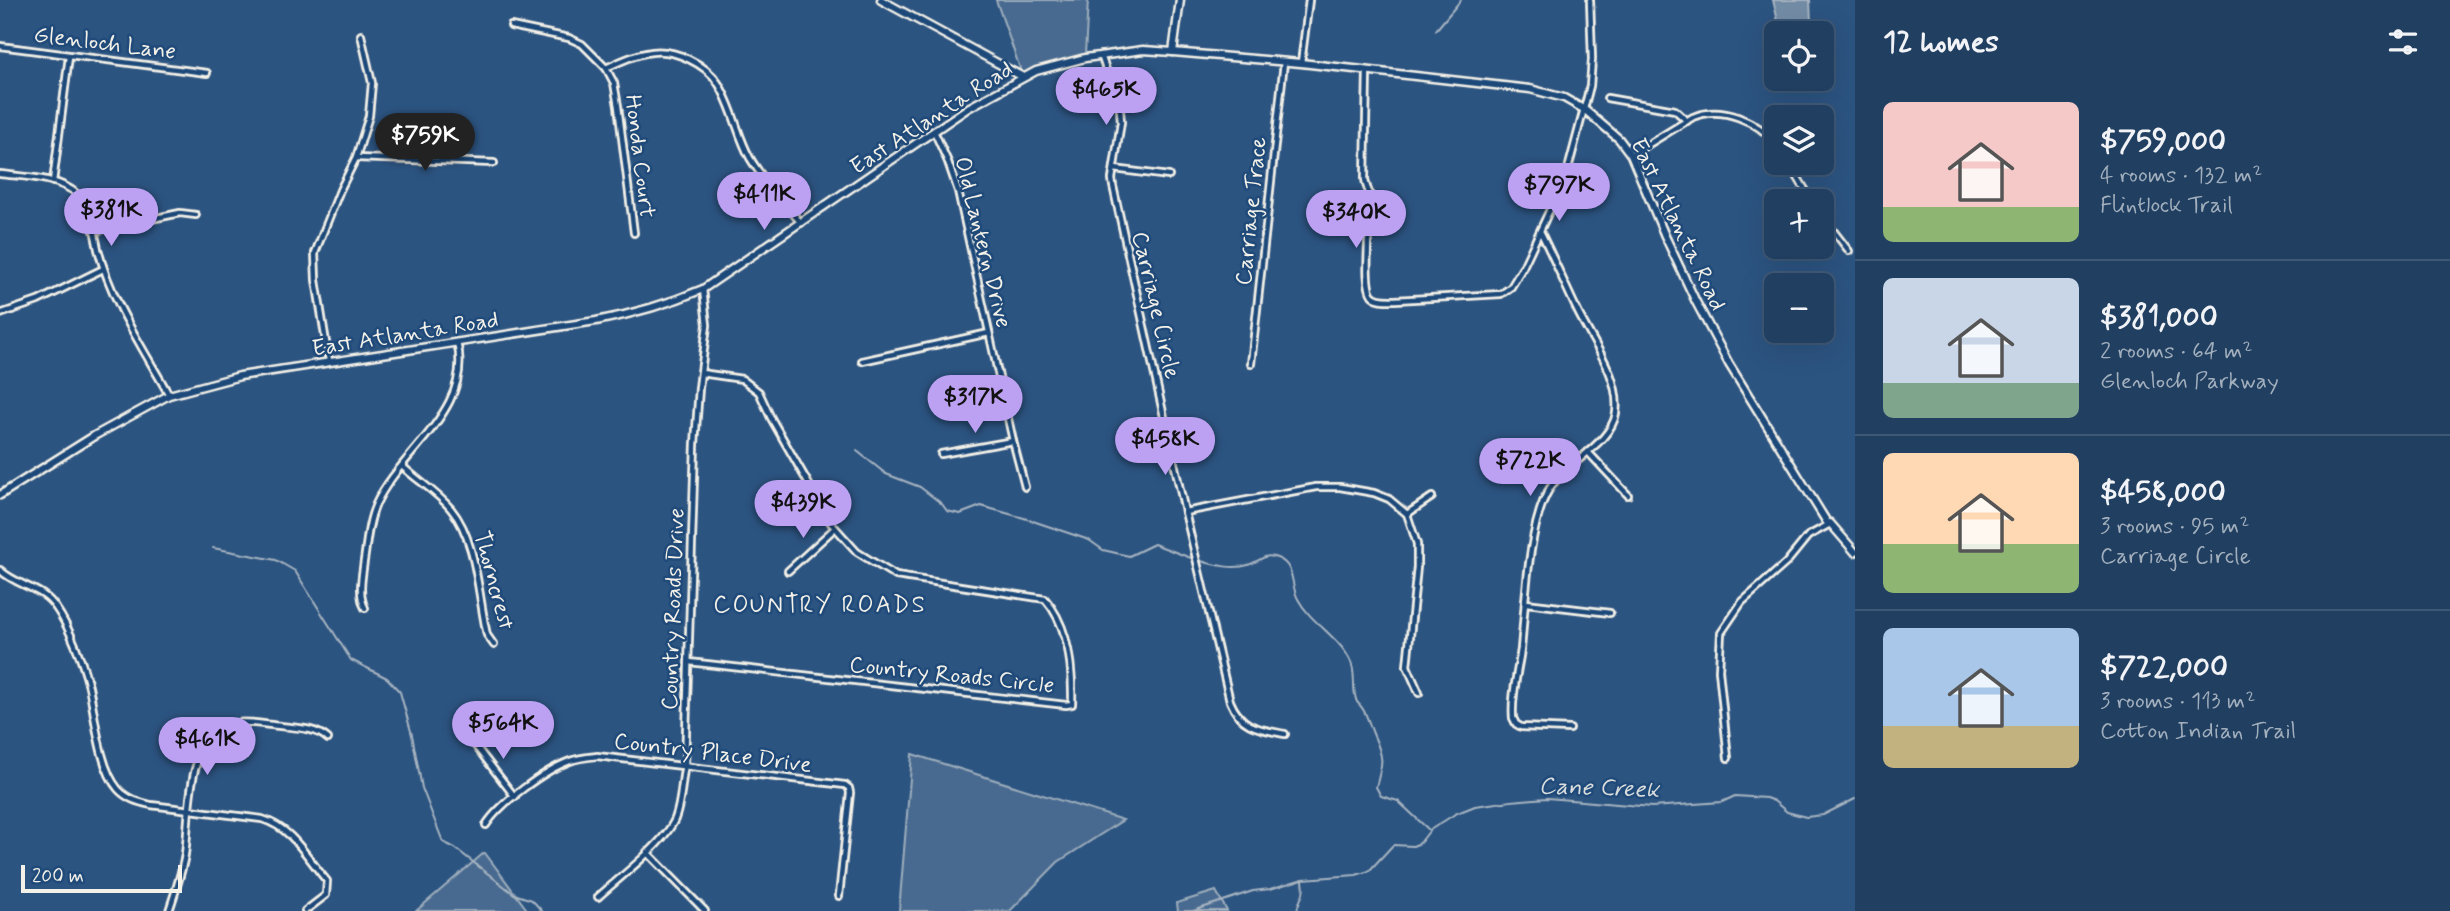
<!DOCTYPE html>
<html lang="en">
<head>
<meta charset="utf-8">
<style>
  :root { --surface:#213f61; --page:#294667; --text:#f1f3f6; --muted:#a2afbd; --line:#3e5876; --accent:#bca0f2 }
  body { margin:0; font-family:Mynerve,sans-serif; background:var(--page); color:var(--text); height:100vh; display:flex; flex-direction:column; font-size:26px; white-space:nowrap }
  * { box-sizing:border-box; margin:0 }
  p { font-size:23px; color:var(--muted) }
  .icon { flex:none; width:38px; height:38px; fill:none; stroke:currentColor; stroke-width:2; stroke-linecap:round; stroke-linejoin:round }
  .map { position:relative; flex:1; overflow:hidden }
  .panel { display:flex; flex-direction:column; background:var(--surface); width:595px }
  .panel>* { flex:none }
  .buttons { position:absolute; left:1764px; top:21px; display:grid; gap:14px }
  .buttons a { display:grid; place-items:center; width:70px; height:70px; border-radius:10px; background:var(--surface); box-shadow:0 7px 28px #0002,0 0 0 2px var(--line); font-size:35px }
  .scale { position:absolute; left:21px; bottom:18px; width:161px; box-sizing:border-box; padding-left:7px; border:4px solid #f4f1e8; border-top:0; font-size:19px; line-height:24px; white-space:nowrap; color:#f4f1e8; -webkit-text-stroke:5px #1f4a7a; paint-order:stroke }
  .price { position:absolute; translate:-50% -60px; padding:0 16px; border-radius:24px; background:var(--accent); color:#111; font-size:23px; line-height:46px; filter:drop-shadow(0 2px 4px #0008) }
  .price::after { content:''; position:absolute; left:50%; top:42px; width:21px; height:16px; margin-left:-10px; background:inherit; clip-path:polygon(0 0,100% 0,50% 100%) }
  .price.on { background:#222; color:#fff }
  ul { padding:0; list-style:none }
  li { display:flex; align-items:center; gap:21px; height:175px; padding:0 28px }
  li+li { border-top:2px solid var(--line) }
  li span { display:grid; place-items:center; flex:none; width:196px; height:140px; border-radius:10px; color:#555 }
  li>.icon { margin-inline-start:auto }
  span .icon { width:84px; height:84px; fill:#fffc; stroke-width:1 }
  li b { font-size:30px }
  h2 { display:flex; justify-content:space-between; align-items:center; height:84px; padding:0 28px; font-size:30px }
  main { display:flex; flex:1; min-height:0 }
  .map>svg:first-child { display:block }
  .green { fill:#496b90; stroke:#9eaebc; stroke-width:2 }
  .water { fill:#738ca6; stroke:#a7b4c0; stroke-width:2 }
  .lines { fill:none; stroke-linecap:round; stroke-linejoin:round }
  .stream { stroke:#a7b4c0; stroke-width:2 }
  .street-casing { stroke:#f4f1e8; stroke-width:10 }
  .secondary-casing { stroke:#f4f1e8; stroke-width:11 }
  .street { stroke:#1f4a7a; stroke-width:4.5 }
  .secondary { stroke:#1f4a7a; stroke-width:6 }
  .labels { text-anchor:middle; stroke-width:5; stroke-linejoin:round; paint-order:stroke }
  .street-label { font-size:23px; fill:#f4f1e8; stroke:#1f4a7a }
  .neighbourhood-label { font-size:24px; letter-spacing:2px; fill:#f4f1e8; stroke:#1f4a7a }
  .water-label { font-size:24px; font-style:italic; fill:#dadddb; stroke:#1f4a7a }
</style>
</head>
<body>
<main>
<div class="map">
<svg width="1855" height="911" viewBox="0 0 1855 911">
  <rect width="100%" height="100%" fill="#2c5481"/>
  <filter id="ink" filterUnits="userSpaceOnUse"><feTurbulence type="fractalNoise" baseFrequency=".0143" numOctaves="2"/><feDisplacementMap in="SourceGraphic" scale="14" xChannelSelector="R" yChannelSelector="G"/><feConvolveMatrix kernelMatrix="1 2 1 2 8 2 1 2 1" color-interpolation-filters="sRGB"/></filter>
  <g filter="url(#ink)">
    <g class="green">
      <polygon points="996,0 1088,0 1085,55 1023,77"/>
      <polygon points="912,754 1123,820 1058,862 1010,911 899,911"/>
      <polygon points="485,853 528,911 416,911 484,853"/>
      <polygon points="1216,891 1227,911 1178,911 1177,903"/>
    </g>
    <polygon class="water" points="1773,0 1810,0 1811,22 1808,33 1787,33 1778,21"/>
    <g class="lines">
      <g class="stream">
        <polyline points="1436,30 1461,0"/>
        <polyline points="857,451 886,474 920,487 942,504 947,511 960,514 981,506 1024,518 1089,540 1103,550 1129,556 1154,544 1191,558"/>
        <polyline points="213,548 276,560 295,571 351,660 387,678 400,692 412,735 422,788 443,842 455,848 514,894 532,900 542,911"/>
        <path d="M1201,561c14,4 33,9 47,4 12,-3 16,-13 29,-7 19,7 13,27 21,41 12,23 40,37 52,61 7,13 1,29 7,42 1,1 6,7 7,9 4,7 6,16 10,25 10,22 9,26 2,51l5,9 17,5 31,29"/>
        <polyline points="1193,911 1253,891 1270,889 1303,879 1356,875 1369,871 1393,845 1413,846 1420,843 1430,830 1455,814 1475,806 1511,801 1547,798 1652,807 1722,802 1735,796 1766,798 1774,801 1787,812 1806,817 1823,815 1855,799"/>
        <path d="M1297,911c1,-13 9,-13 6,-31"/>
      </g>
      <g class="street-casing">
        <g id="street">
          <polyline points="511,26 569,38 582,44 606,68 614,83 618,106 634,233"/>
          <polyline points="0,46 207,73"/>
          <path d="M1101,55l19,55 1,12 -9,57 1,7 72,326 45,189c11,27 29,28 55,33"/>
          <polyline points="1301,63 1309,0"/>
          <path d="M606,68c15,-7 30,-14 46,-16 23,-3 54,12 66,31 15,23 19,52 32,75 14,24 34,44 51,65"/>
          <path d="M1367,70l-2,109c2,17 12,21 12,37 0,11 -7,16 -9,26 0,12 -3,44 4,53 5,6 16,5 23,5l106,-6 10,-7 12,-20 44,-94 23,-87 2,-27 -2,-59"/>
          <polyline points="1607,98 1675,110 1687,121"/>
          <polyline points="934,131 948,162 958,191 1013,441 1025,487"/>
          <path d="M1631,155l62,-38c29,-12 65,4 83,27"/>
          <polyline points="356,158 494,163"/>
          <polyline points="1789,163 1812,201"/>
          <polyline points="1114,169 1169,176"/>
          <path d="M0,174c25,3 58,3 77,20 15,13 17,37 21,55 13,52 45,99 71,146"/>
          <polyline points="53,182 69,56"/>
          <polyline points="1822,216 1849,251"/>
          <polyline points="94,231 180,213 196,215"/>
          <path d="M1541,233c13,26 24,52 36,77 15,32 44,67 39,103 -5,31 -50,50 -66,75 -22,34 -25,119 -29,161 -3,22 -10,47 -8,69l3,6 5,3 49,2"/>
          <polyline points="0,314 38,301 103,269"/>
          <polyline points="329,361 316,280 315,253 340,190 356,158 369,116 372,83 361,35"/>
          <polyline points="862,361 989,333"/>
          <polyline points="1251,364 1284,62"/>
          <polyline points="1588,452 1628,495"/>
          <polyline points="941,454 1013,441"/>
          <path d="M402,466c16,15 35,26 49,43 26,31 27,87 36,126l7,10"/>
          <polyline points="1185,512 1316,487 1340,487 1374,493 1389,499 1407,514 1417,544 1417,567 1407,666 1419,693"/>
          <polyline points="1407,514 1432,497"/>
          <path d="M0,570c18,17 43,17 56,38 14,20 27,55 33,79 6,28 10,80 29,102 9,10 20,13 33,16l111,14c31,9 45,39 65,62l-1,14 -21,16"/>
          <polyline points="788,571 835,528"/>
          <polyline points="1526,603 1610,613"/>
          <path d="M365,608c-7,-13 -3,-32 -1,-47 3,-19 4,-39 12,-57 25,-54 98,-94 81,-162"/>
          <path d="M689,662l377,43 6,-1c1,-36 -3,-78 -27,-105l-149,-23 -39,-24 -26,-29 -60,-105 -12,-26 -17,-13 -41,-6"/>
          <polyline points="471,740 515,797"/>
          <polyline points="1728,758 1719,670 1721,633 1742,602 1786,563 1808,536 1830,524"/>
          <path d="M486,825c14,-22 59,-55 84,-64 8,-3 18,-4 27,-5l248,29 4,3 1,5 -11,103"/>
          <polyline points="647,852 705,911"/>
          <path d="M598,897c21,-19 66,-53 77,-78 7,-18 6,-37 10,-54l10,-321 4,-56 8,-63 -4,-36"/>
          <path d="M169,911c6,-19 13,-38 16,-57 5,-35 1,-105 35,-125 16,-10 34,-6 52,-4 19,3 42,1 56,14"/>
        </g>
      </g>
      <g class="secondary-casing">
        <g id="secondary">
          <polyline points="881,0 1023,77"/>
          <polyline points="1173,52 1180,0"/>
          <path d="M0,495l94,-59 75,-41 71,-19 356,-55c37,-7 72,-17 107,-32l265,-181 68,-37 49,-13 58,-8 30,2 128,11 229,26 34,9 21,12 34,29 12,16 34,81 31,66 33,62 99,160 2,-1 25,29"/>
        </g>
      </g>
      <use href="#street" class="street"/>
      <use href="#secondary" class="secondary"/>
    </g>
  </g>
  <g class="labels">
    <g class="street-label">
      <text transform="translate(105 42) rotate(7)" y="8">Glenloch Lane</text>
      <text transform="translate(931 117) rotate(-33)" y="8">East Atlanta Road</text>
      <text transform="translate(641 156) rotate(83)" y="8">Honda Court</text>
      <text transform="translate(1250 211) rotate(-84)" y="8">Carriage Trace</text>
      <text transform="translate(1679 224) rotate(64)" y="8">East Atlanta Road</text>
      <text transform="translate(984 242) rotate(76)" y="8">Old Lantern Drive</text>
      <text transform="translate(1157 305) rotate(77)" y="8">Carriage Circle</text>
      <text transform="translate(405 333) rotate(-9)" y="8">East Atlanta Road</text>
      <text transform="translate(495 580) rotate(75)" y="8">Thorncrest</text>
      <text transform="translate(672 609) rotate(-88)" y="8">Country Roads Drive</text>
      <text transform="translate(952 674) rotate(6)" y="8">Country Roads Circle</text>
      <text transform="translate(713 752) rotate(7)" y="8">Country Place Drive</text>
    </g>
    <g class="neighbourhood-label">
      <text x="820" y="612">COUNTRY ROADS</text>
    </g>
    <g class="water-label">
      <text transform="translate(1599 787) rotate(2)" y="8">Cane Creek</text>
    </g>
  </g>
</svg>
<div class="buttons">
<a><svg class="icon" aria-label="locate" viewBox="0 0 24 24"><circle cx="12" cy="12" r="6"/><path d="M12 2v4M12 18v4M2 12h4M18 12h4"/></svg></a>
<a><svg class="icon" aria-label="layers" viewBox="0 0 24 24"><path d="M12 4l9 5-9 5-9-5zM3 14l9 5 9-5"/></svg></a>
<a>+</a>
<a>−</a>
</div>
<div class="scale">200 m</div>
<b class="price" style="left:1106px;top:127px">$465K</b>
<b class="price on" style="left:425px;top:173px">$759K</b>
<b class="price" style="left:1559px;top:223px">$797K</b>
<b class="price" style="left:764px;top:232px">$411K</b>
<b class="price" style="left:111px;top:248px">$381K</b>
<b class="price" style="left:1356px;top:250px">$340K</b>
<b class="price" style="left:975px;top:435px">$317K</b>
<b class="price" style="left:1165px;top:477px">$458K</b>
<b class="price" style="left:1530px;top:498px">$722K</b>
<b class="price" style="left:803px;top:540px">$439K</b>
<b class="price" style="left:503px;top:761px">$564K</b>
<b class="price" style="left:207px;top:777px">$461K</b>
</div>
<section class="panel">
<h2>12 homes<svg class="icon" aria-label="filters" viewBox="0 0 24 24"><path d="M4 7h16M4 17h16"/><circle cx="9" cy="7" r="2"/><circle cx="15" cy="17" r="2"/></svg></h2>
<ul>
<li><span style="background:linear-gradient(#f6c9c9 75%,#8fb573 0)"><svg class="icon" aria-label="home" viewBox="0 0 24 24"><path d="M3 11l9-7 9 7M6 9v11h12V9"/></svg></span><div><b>$759,000</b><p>4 rooms · 132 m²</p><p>Flintlock Trail</p></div></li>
<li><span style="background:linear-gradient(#c9d6e8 75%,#7fa58c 0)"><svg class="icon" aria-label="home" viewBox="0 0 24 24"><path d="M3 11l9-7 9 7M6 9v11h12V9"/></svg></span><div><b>$381,000</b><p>2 rooms · 64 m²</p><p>Glenloch Parkway</p></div></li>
<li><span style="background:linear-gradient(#ffd9b3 65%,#8fb573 0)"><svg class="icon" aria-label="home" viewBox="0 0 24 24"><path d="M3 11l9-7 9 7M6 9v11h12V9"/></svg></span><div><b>$458,000</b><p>3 rooms · 95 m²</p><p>Carriage Circle</p></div></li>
<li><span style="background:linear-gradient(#a9c7e8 70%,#c2b280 0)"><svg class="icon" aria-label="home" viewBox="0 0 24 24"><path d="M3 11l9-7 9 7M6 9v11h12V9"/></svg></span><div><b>$722,000</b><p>3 rooms · 113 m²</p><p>Cotton Indian Trail</p></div></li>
</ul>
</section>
</main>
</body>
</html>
